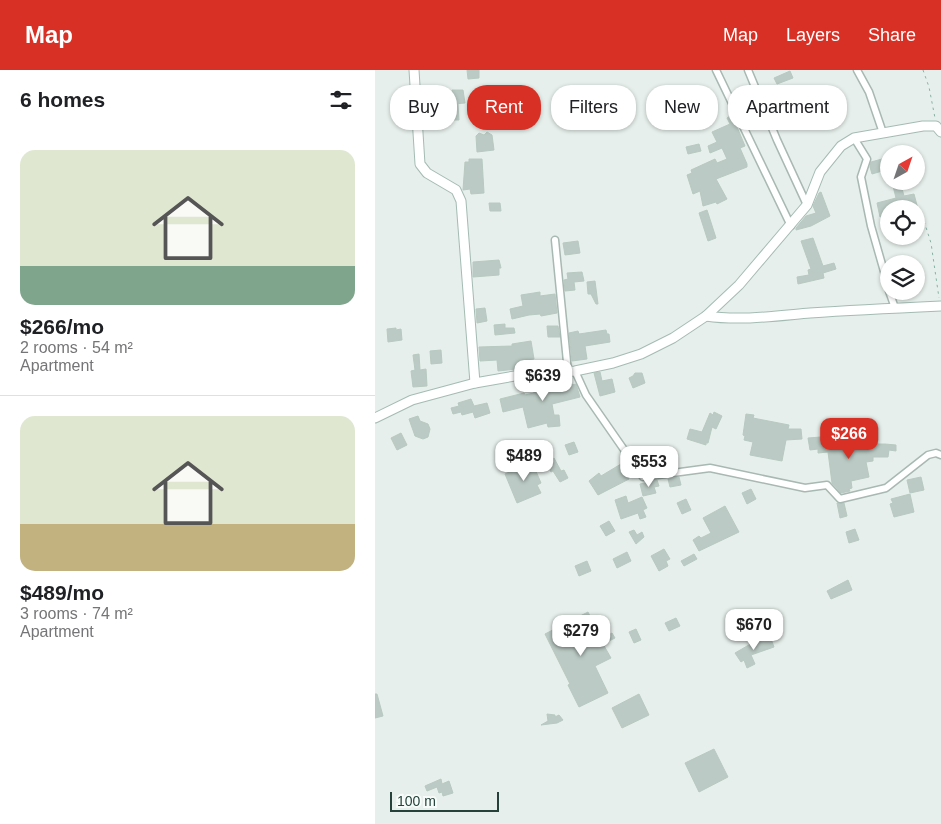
<!DOCTYPE html>
<html lang="en">
<head>
<meta charset="utf-8">
<style>
  :root { --surface:#fff; --page:#f6f6f6; --text:#202124; --muted:#757577; --line:#e0e0e0; --accent:#d93025 }
  body { margin:0; font-family:Helvetica,sans-serif; background:var(--page); color:var(--text); height:100vh; display:flex; flex-direction:column; font-size:19px; white-space:nowrap }
  * { box-sizing:border-box; margin:0 }
  p { font-size:16px; color:var(--muted) }
  .icon { flex:none; width:28px; height:28px; fill:none; stroke:currentColor; stroke-width:2; stroke-linecap:round; stroke-linejoin:round }
  .map { position:relative; flex:1; overflow:hidden }
  .drawer { display:flex; flex-direction:column; background:var(--surface); width:375px }
  .drawer>* { flex:none }
  .guide { position:absolute; left:15px; top:15px; width:475px; height:45px; display:flex; gap:10px }
  .needle { width:32px; rotate:40deg }
  .fabs { position:absolute; left:505px; top:75px; display:grid; gap:10px }
  .fabs a { display:grid; place-items:center; width:45px; height:45px; border-radius:50%; background:var(--surface); box-shadow:0 1px 4px #0004; font-size:25px }
  .scale { position:absolute; left:15px; bottom:12px; width:109px; box-sizing:border-box; padding-left:5px; border:2px solid #24423a; border-top:0; font-size:14px; line-height:18px; white-space:nowrap; color:#24423a; -webkit-text-stroke:4px #f7fbf9; paint-order:stroke }
  .price { position:absolute; translate:-50% -42px; padding:0 11px; border-radius:10px; background:#fff; color:#222; font-size:16px; line-height:32px; filter:drop-shadow(0 1px 2px #0008) }
  .price::after { content:''; position:absolute; left:50%; top:30px; width:15px; height:11px; margin-left:-8px; background:inherit; clip-path:polygon(0 0,100% 0,50% 100%) }
  .price.active { background:var(--accent); color:#fff }
  ul { padding:0; list-style:none }
  li { display:grid; align-content:center; gap:10px; height:265px; padding:0 20px }
  li+li { border-top:1px solid var(--line) }
  li span { display:grid; place-items:center; height:155px; border-radius:15px; color:#555 }
  li>.icon { margin-inline-start:auto }
  span .icon { width:90px; height:90px; fill:#fffc; stroke-width:1 }
  li b { font-size:21px }
  h2 { display:flex; justify-content:space-between; align-items:center; height:60px; padding:0 20px; font-size:21px }
  .tag { padding:0 18px; border-radius:20px; background:var(--surface); box-shadow:0 1px 4px #0004; font-size:18px; line-height:45px }
  .tag.active { background:var(--accent); color:#fff }
  header { display:flex; align-items:center; gap:30px; box-sizing:border-box; height:70px; padding:0 25px; background:var(--accent); color:#fff }
  header strong { font-size:24px }
  nav { display:flex; gap:28px; margin-inline-start:auto; font-size:18px }
  main { display:flex; flex:1; min-height:0 }
  .map>svg:first-child { display:block }
  .building { fill:#bbcac4; stroke:#b8c9c2 }
  .lines { fill:none; stroke-linecap:round; stroke-linejoin:round }
  .street-casing { stroke:#a8b8b2; stroke-width:9 }
  .secondary-casing { stroke:#a4bbb3; stroke-width:11 }
  .path { stroke:#86b3a5; stroke-width:1; stroke-dasharray:2.5 4; stroke-linecap:butt }
  .street { stroke:#fff; stroke-width:6 }
  .secondary { stroke:#fff; stroke-width:9 }
</style>
</head>
<body>
<header>
<strong>Map</strong>
<nav><a>Map</a><a>Layers</a><a>Share</a></nav>
</header>
<main>
<section class="drawer">
<h2>6 homes<svg class="icon" aria-label="filters" viewBox="0 0 24 24"><path d="M4 7h16M4 17h16"/><circle cx="9" cy="7" r="2"/><circle cx="15" cy="17" r="2"/></svg></h2>
<ul>
<li><span style="background:linear-gradient(#dfe7d0 75%,#7fa58c 0)"><svg class="icon" aria-label="home" viewBox="0 0 24 24"><path d="M3 11l9-7 9 7M6 9v11h12V9"/></svg></span><div><b>$266/mo</b><p>2 rooms · 54 m²</p><p>Apartment</p></div></li>
<li><span style="background:linear-gradient(#dfe7d0 70%,#c2b280 0)"><svg class="icon" aria-label="home" viewBox="0 0 24 24"><path d="M3 11l9-7 9 7M6 9v11h12V9"/></svg></span><div><b>$489/mo</b><p>3 rooms · 74 m²</p><p>Apartment</p></div></li>
</ul>
</section>
<div class="map">
<svg width="566" height="754" viewBox="0 0 566 754">
  <rect width="100%" height="100%" fill="#e6efeb"/>
  <g class="building">
    <polygon points="92,0 104,0 104,8 93,9"/>
    <polygon points="415,1 418,8 402,14 399,8"/>
    <polygon points="77,20 88,20 90,33 79,34"/>
    <polygon points="83,34 84,50 79,50 77,35"/>
    <polygon points="357,45 370,76 365,78 372,94 372,97 341,109 352,129 342,134 341,132 328,136 325,121 318,124 312,105 317,103 316,100 340,89 342,93 352,89 347,78 335,83 333,76 342,72 337,62 355,54 352,48"/>
    <polygon points="112,62 117,65 119,80 102,82 101,66 104,63 109,65"/>
    <polygon points="324,74 326,81 313,84 311,77"/>
    <polygon points="94,89 107,89 109,123 96,124 95,119 88,120 90,92 94,92"/>
    <polygon points="507,89 507,91 514,89 514,99 497,104 495,97 496,92"/>
    <polygon points="525,111 529,126 539,124 543,139 514,139 514,145 505,147 502,133 521,128 517,112"/>
    <polygon points="446,122 455,146 436,156 421,160 421,158 431,146 441,143 438,136 444,123"/>
    <polygon points="114,133 125,133 126,141 115,141"/>
    <polygon points="332,140 341,168 333,171 324,143"/>
    <polygon points="438,168 448,196 459,193 461,199 448,203 449,208 423,214 422,207 434,205 433,200 436,199 426,171"/>
    <polygon points="203,171 205,183 190,185 188,173"/>
    <polygon points="124,190 126,198 124,198 124,205 98,207 98,192"/>
    <polygon points="207,202 209,211 199,212 200,220 190,221 189,210 193,209 192,203"/>
    <polygon points="220,211 223,234 221,234 216,224 213,224 212,212"/>
    <polygon points="165,222 165,226 180,224 182,243 166,246 165,244 154,245 137,249 135,239 148,236 146,225"/>
    <polygon points="110,238 112,251 102,253 101,239"/>
    <polygon points="130,254 130,258 139,258 140,263 120,265 119,255"/>
    <polygon points="172,256 183,256 185,267 173,267"/>
    <polygon points="21,258 21,260 26,259 27,270 13,272 12,259"/>
    <polygon points="231,260 232,264 234,264 235,272 210,276 212,289 197,291 194,263 203,261 204,264"/>
    <polygon points="156,271 159,289 151,290 151,298 123,301 122,290 105,291 104,277 137,276 137,274"/>
    <polygon points="66,280 67,293 56,294 55,281"/>
    <polygon points="44,284 45,300 51,299 52,316 38,317 36,301 40,300 38,285"/>
    <polygon points="225,302 227,311 237,309 240,322 225,326 219,303"/>
    <polygon points="260,303 267,303 270,313 258,318 254,308 258,306"/>
    <polygon points="195,308 197,315 201,314 205,327 177,334 179,345 184,345 185,356 173,357 172,353 153,358 148,337 128,342 125,329 149,323 150,325 159,323 158,317 168,316 167,310"/>
    <polygon points="96,329 99,336 112,333 115,343 100,348 98,342 87,345 86,342 78,344 76,338 84,336 83,333"/>
    <polygon points="339,342 347,346 341,359 337,357 333,373 331,373 331,375 312,369 315,359 327,362 335,343 338,345"/>
    <polygon points="371,344 379,345 378,348 414,355 413,359 426,359 427,369 411,370 407,391 375,385 378,372 369,370 370,366 368,365"/>
    <polygon points="43,346 45,351 53,354 55,359 53,367 48,369 40,366 34,349"/>
    <polygon points="26,363 32,375 22,380 16,368"/>
    <polygon points="446,367 447,376 486,370 488,379 499,377 499,374 510,374 521,375 521,381 514,380 513,387 498,387 498,391 491,392 494,407 476,411 477,418 474,419 475,421 466,423 457,413 453,382 443,383 443,379 435,380 433,368"/>
    <polygon points="199,372 203,382 194,385 190,375"/>
    <polygon points="179,388 186,401 189,400 193,408 185,412 178,401 176,402 171,393"/>
    <polygon points="251,391 256,398 251,404 254,409 223,425 214,411 224,403 226,406"/>
    <polygon points="157,392 166,413 162,415 166,423 142,433 130,404"/>
    <polygon points="304,407 306,415 295,417 293,409"/>
    <polygon points="546,407 549,420 535,423 532,410"/>
    <polygon points="282,410 284,416 279,417 281,423 268,426 265,414"/>
    <polygon points="376,419 381,429 372,434 367,423"/>
    <polygon points="535,424 539,442 519,447 515,434 518,433 516,429"/>
    <polygon points="251,426 253,433 267,427 272,438 268,440 271,447 265,449 263,443 246,449 240,430"/>
    <polygon points="311,429 316,440 307,444 302,433"/>
    <polygon points="462,433 469,433 472,446 465,448"/>
    <polygon points="350,436 364,462 324,481 318,470 324,466 326,468 336,463 328,448"/>
    <polygon points="234,451 240,461 231,466 225,456"/>
    <polygon points="480,459 484,470 474,473 471,462"/>
    <polygon points="259,460 262,465 267,462 269,467 261,474 254,462"/>
    <polygon points="289,479 295,489 291,491 293,496 284,501 276,486"/>
    <polygon points="252,482 256,491 242,498 238,489"/>
    <polygon points="319,484 322,489 309,496 306,491"/>
    <polygon points="212,491 216,501 204,506 200,496"/>
    <polygon points="473,510 477,520 456,529 452,521"/>
    <polygon points="213,542 226,569 237,563 240,568 228,574 236,588 220,596 233,623 204,637 193,615 195,614 170,564"/>
    <polygon points="301,548 305,556 294,561 290,553"/>
    <polygon points="261,559 266,570 259,573 254,562"/>
    <polygon points="395,566 399,577 376,585 380,594 372,598 369,590 366,592 360,583 379,572"/>
    <polygon points="0,624 2,624 8,646 0,648"/>
    <polygon points="264,624 274,645 247,658 237,638"/>
    <polygon points="172,644 180,645 180,647 184,645 188,650 182,653 166,655 173,651"/>
    <polygon points="339,679 353,707 324,722 310,693"/>
    <polygon points="66,709 67,714 74,711 78,723 68,726 67,722 64,723 62,717 52,721 50,716"/>
  </g>
  <g class="lines">
    <g class="street-casing">
      <g id="street">
        <polyline points="341,0 416,156"/>
        <polyline points="373,0 402,70 432,135"/>
        <polyline points="482,0 494,22 508,63"/>
        <polyline points="479,68 492,89 486,107 496,156 514,219"/>
        <polyline points="180,170 193,302"/>
        <polyline points="514,221 520,238"/>
        <polyline points="200,301 211,325 268,407 335,398 430,418 452,415 465,429 511,418 553,385 561,383 566,385"/>
      </g>
    </g>
    <g class="secondary-casing">
      <g id="secondary">
        <polyline points="39,0 45,94 52,103 81,120 86,131 100,313"/>
        <path d="M331,246c34,5 70,0 104,-3 44,-3 87,-5 131,-7"/>
        <polyline points="0,348 37,330 100,313 151,304 200,301 238,293 266,284 298,268 331,246 364,215 432,135 445,102 466,76 479,68 548,56 561,56 566,62"/>
      </g>
    </g>
    <g class="path">
      <polyline points="548,0 554,17 560,48"/>
      <polyline points="541,147 547,145 556,173 564,228"/>
    </g>
    <use href="#street" class="street"/>
    <use href="#secondary" class="secondary"/>
  </g>
</svg>
<div class="fabs">
<a><svg class="needle" viewBox="-14 -14 28 28"><path d="M0-13l5 13h-10z" fill="#e53935"/><path d="M0 13l5-13h-10z" fill="#757577"/></svg></a>
<a><svg class="icon" aria-label="locate" viewBox="0 0 24 24"><circle cx="12" cy="12" r="6"/><path d="M12 2v4M12 18v4M2 12h4M18 12h4"/></svg></a>
<a><svg class="icon" aria-label="layers" viewBox="0 0 24 24"><path d="M12 4l9 5-9 5-9-5zM3 14l9 5 9-5"/></svg></a>
</div>
<div class="scale">100 m</div>
<b class="price" style="left:168px;top:332px">$639</b>
<b class="price active" style="left:474px;top:390px">$266</b>
<b class="price" style="left:149px;top:412px">$489</b>
<b class="price" style="left:274px;top:418px">$553</b>
<b class="price" style="left:379px;top:581px">$670</b>
<b class="price" style="left:206px;top:587px">$279</b>
<div class="guide">
<a class="tag">Buy</a>
<a class="tag active">Rent</a>
<a class="tag">Filters</a>
<a class="tag">New</a>
<a class="tag">Apartment</a>
</div>
</div>
</main>
</body>
</html>
